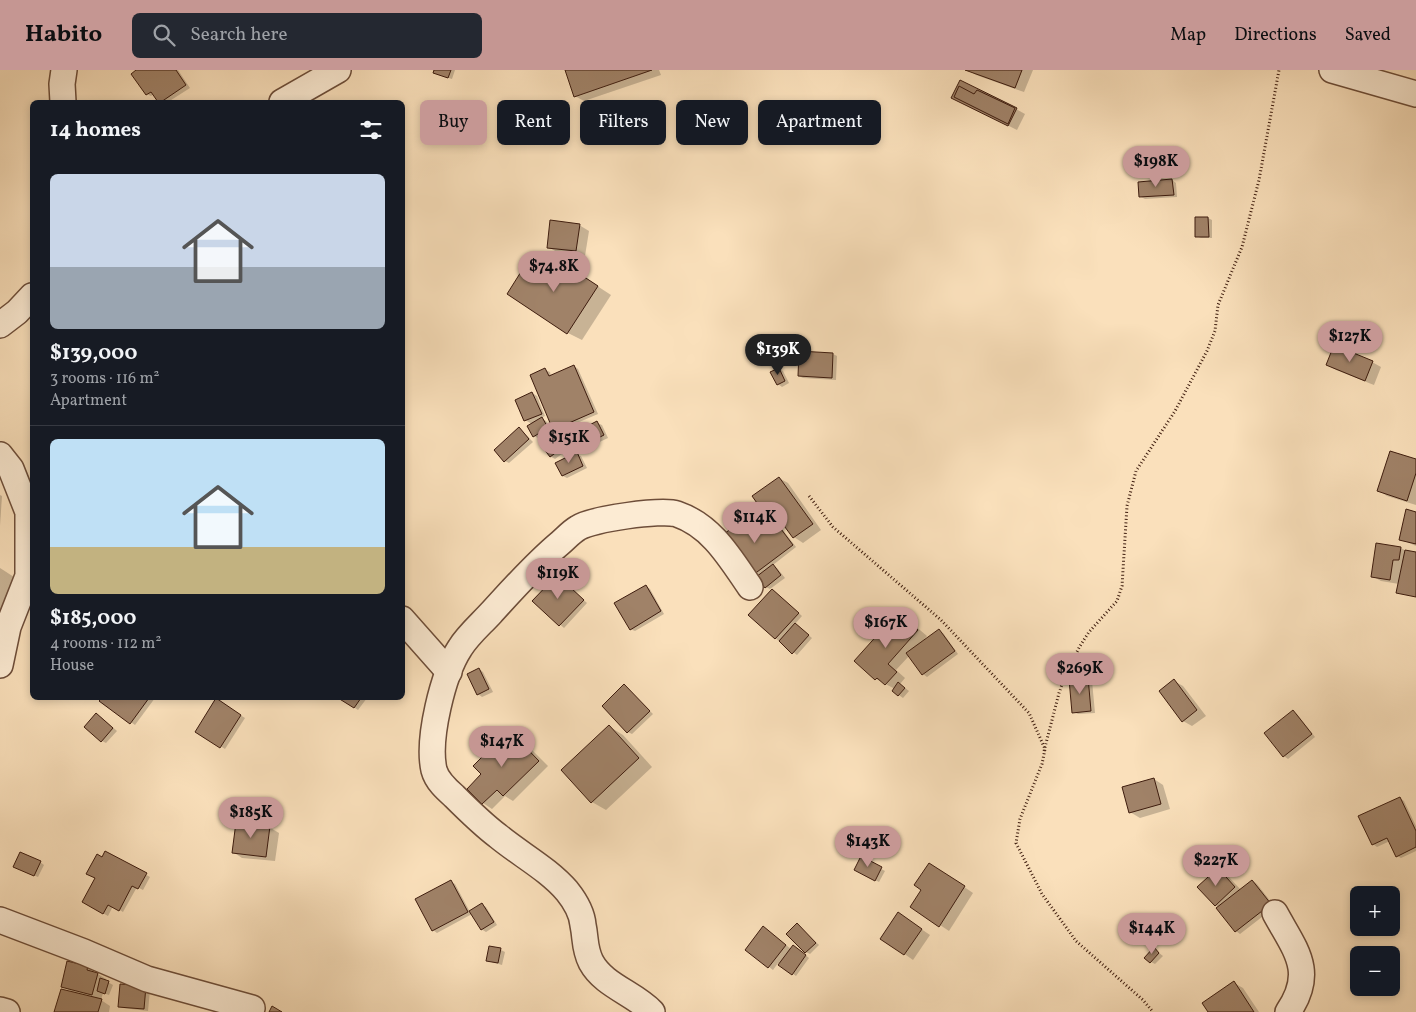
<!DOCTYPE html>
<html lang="en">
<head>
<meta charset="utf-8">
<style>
  :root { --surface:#171b24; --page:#242831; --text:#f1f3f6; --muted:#9ea1a6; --line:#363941; --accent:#c59692 }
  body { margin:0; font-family:Vollkorn,serif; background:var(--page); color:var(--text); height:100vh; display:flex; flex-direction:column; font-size:19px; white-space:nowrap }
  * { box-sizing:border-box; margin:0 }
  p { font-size:16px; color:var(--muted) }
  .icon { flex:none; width:28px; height:28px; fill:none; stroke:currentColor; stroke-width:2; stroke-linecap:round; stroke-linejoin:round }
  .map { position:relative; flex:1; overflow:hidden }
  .drawer { position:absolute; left:30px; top:30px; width:375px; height:600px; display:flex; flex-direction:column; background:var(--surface); border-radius:8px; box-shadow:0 2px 8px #0003 }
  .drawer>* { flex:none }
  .hud { position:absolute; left:420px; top:30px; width:475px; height:45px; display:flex; gap:10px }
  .buttons { position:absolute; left:1350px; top:816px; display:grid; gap:10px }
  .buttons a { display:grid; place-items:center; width:50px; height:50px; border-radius:8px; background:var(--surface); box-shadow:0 2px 8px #0003; font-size:25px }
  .price { position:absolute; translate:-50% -42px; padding:0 11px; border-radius:18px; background:var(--accent); color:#111; font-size:16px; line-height:32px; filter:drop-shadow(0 1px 2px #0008) }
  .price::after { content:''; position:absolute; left:50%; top:30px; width:15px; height:11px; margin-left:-8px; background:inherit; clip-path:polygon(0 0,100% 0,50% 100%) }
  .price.selected { background:#222; color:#fff }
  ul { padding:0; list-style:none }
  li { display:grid; align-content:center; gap:10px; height:265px; padding:0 20px }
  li+li { border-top:1px solid var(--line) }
  li span { display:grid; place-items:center; height:155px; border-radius:8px; color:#555 }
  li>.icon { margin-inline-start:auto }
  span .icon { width:90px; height:90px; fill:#fffc; stroke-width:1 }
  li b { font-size:21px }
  h2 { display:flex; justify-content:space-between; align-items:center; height:60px; padding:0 20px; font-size:21px }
  .pill { padding:0 18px; border-radius:8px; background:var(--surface); box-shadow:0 2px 8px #0003; font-size:18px; line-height:45px }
  .pill.selected { background:var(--accent); color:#111 }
  header { display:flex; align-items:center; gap:30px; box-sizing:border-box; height:70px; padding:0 25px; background:var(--accent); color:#111 }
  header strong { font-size:24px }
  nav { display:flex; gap:28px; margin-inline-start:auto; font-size:18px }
  .search { width:350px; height:45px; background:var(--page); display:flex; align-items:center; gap:12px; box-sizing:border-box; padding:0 18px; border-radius:8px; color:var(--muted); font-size:19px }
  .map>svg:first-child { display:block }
  .shadow { fill:#0003 }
  .building { fill:#a08268; stroke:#3e1c0e }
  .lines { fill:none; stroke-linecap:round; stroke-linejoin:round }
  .minor-casing { stroke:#6d4d39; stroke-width:28 }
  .path { stroke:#3e1c0e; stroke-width:3; stroke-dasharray:1 2.5; stroke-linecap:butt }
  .minor { stroke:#fcebd3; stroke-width:25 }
</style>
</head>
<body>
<header>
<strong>Habito</strong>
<div class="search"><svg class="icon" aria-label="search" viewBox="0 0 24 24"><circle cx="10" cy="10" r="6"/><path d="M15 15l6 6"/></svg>Search here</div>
<nav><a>Map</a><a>Directions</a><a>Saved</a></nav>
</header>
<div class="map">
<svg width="1416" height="942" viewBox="0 0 1416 942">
  <rect width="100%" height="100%" fill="#fae0bb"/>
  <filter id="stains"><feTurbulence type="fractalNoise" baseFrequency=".004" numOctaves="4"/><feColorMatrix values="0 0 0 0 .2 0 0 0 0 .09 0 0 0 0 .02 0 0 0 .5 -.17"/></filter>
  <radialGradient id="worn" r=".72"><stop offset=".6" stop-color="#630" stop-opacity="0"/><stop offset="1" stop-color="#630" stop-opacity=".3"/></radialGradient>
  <g class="shadow">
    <polygon points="138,0 178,0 190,18 168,32 159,32 154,24 151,26 147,24"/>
    <polygon points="435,0 455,0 452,9 439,5"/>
    <polygon points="566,0 659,0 661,5 584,31 575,26"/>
    <polygon points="968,0 1033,0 1024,22 976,5"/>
    <polygon points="961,32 1016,39 1025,44 1017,60"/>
    <polygon points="1172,110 1176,113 1177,127 1145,129 1141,127"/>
    <polygon points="1196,148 1208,148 1212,150 1212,168 1201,168 1196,166"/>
    <polygon points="579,155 589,161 585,186 557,182 548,177"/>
    <polygon points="565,195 611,225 582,270 568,263 539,207"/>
    <polygon points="833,284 837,286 836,310 803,308 799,306"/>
    <polygon points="1372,292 1381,297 1374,315 1336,300 1327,295"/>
    <polygon points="574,296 578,299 598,344 558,361 554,359 545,300 550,302 551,306"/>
    <polygon points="779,299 783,301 789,313 782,317 778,314"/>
    <polygon points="532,323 537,326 545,346 541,348 546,351 551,360 538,368 534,366 532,354 525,350"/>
    <polygon points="597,353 602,355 608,368 591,376 587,373"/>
    <polygon points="520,359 533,372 509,393 505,391"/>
    <polygon points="573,361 577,363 583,378 572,382 567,379"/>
    <polygon points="554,368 558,370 566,381 555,389 550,386"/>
    <polygon points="576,384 581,386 587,398 567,408 563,406"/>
    <polygon points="1416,391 1416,435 1387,426 1378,420"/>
    <polygon points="779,408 788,413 821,460 803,473 794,467 777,445 774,447 765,442"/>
    <polygon points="0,425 2,426 0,456"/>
    <polygon points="757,440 761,443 771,455 775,452 779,455 796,477 773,495 777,498 785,508 770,519 766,517 758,507 750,512"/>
    <polygon points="1416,443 1416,476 1400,469"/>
    <polygon points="1401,478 1408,482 1416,484 1416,527 1397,522 1399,514 1381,511 1372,506"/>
    <polygon points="0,498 14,507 0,589"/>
    <polygon points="557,506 587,533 564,558 534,531"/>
    <polygon points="646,516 650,519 664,544 635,561 630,559"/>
    <polygon points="773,520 802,546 795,554 812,568 797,585 775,568"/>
    <polygon points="898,543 907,549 927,566 922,572 939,561 943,563 958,584 927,607 923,604 909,586 896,600 905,608 900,614 909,621 903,628 893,621 895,619 876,609 856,591"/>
    <polygon points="479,599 483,602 493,622 482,627 478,624"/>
    <polygon points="1088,609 1092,611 1095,643 1078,644 1074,642"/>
    <polygon points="1174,611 1183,616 1206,646 1192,656 1183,651"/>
    <polygon points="624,616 653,644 632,664 628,662"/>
    <polygon points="104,628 155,628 135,655 101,631"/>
    <polygon points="340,628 367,628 358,640"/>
    <polygon points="216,630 245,648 225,679 197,661"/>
    <polygon points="1293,642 1297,644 1315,667 1288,689 1284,686 1266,663"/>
    <polygon points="101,647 117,661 106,673 102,671"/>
    <polygon points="610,657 623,665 652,697 606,740 592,732"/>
    <polygon points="510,661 519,667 548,696 513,731 505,726 492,739 483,733 469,719 483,704"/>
    <polygon points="1154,709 1163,715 1170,739 1140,748 1130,742"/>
    <polygon points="1400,728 1404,731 1416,756 1416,781 1401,788 1397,786 1390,771 1377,777 1373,774"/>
    <polygon points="269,757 279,763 275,791 242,788 233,782"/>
    <polygon points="106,782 150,807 143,820 137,817 123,842 113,836 108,846 83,832 96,808"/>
    <polygon points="861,788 885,801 879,812 855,800"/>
    <polygon points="40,792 44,795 38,807 19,799"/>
    <polygon points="938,799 973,823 949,861 940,855"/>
    <polygon points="1218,799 1227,805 1241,820 1253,811 1257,814 1275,837 1240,864 1236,861 1219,837 1215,835"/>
    <polygon points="451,812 455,814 470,842 482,835 486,837 497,855 486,862 481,859 472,844 437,863 433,860"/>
    <polygon points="899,844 930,865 913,890 882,868"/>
    <polygon points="797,854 819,875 810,884 806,882"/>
    <polygon points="767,860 791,879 798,879 809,888 796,906 778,893 773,900 747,880"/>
    <polygon points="1154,879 1163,886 1155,894 1151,892"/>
    <polygon points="501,880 505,882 502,895 488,891"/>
    <polygon points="68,893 88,898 106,909 106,911 113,915 109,925 103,923 101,930 110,936 109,942 55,942 72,922 62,916"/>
    <polygon points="1234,913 1243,918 1259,942 1210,942"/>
    <polygon points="121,915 150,920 148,941 123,938 119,936"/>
  </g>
  <g class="building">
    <polygon points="136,0 176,0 186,15 161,32 158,32 151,22 146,25 131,4"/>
    <polygon points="434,0 451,0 448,8 433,3"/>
    <polygon points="565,0 652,0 574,27"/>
    <polygon points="965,0 1022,0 1015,18"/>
    <polygon points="960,10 1017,38 1008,56 951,28"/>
    <polygon points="959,16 974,24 977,20 1015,38 1008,54 954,27"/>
    <polygon points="1172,109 1174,125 1139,127 1138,112"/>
    <polygon points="1195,147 1208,147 1209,167 1195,167"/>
    <polygon points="550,150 580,154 576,181 547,178"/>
    <polygon points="551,185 598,216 567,264 507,224 524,197 538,206"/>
    <polygon points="1334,275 1373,291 1365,311 1326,295"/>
    <polygon points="799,281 833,283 832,308 798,306"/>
    <polygon points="574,295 594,342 553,360 530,305 545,298 549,306"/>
    <polygon points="779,298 785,311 777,315 770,302"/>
    <polygon points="532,322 542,344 524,351 515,330"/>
    <polygon points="542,347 548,358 533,367 527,356"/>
    <polygon points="597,351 604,365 586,374 580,360"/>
    <polygon points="519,357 529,369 504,392 494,380"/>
    <polygon points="573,359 579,375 566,380 560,364"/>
    <polygon points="554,366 562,378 550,387 541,375"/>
    <polygon points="1390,381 1416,389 1416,403 1407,431 1377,421"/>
    <polygon points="577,382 583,396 562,406 555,393"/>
    <polygon points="779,407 813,454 793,468 771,438 764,443 752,426"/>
    <polygon points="757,439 769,455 775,451 793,475 745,511 720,467"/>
    <polygon points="1406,439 1416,442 1416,474 1399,470"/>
    <polygon points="1376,473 1401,477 1399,490 1393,490 1390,510 1371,507"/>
    <polygon points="1405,480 1416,482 1416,527 1396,523"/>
    <polygon points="773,494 781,505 765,518 756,507"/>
    <polygon points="557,505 584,530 559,556 532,531"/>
    <polygon points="646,515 661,541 630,560 614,533"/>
    <polygon points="772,519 799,543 775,569 748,545"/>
    <polygon points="898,542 918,560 888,594 897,602 885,615 877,608 875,610 854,591"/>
    <polygon points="795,553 809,565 792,584 779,571"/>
    <polygon points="939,559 955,581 922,605 906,583"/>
    <polygon points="479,598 489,619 477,625 467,604"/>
    <polygon points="1088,607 1091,641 1072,643 1069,609"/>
    <polygon points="1174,609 1197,640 1182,652 1159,621"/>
    <polygon points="898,612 905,618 898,626 892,621"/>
    <polygon points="624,614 650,641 627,663 602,636"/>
    <polygon points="102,628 149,628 130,654 99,631"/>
    <polygon points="216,628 241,645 220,678 195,662"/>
    <polygon points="338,628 361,628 354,638"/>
    <polygon points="1293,640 1312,664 1283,687 1264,663"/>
    <polygon points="96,643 113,658 101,672 84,657"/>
    <polygon points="609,655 639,688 591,733 561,700"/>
    <polygon points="509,660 539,691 503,726 497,720 482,734 467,719 481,704 473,696"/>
    <polygon points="1154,708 1161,734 1129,743 1122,717"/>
    <polygon points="1400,727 1416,761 1416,777 1396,787 1387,768 1372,775 1358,746"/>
    <polygon points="236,752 270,756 266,787 232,783"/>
    <polygon points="105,781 147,803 138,819 132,816 119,841 108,835 103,844 82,832 95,808 86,804 97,784 102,787"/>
    <polygon points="20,782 41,791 34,806 13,797"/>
    <polygon points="861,786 882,797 875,811 854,800"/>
    <polygon points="929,793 965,816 939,857 910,837 921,820 914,815"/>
    <polygon points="1218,798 1235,817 1215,836 1197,817"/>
    <polygon points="451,810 468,842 432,861 415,829"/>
    <polygon points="1252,810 1271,834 1235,862 1216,838"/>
    <polygon points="482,833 494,852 481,860 469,841"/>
    <polygon points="898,842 922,859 904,885 880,869"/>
    <polygon points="797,853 816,873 805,883 786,864"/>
    <polygon points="763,856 786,875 768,898 745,880"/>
    <polygon points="793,875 806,885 792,905 778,895"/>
    <polygon points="489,876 501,878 498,893 486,891"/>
    <polygon points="1154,877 1159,883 1150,893 1144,888"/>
    <polygon points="67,891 88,896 87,900 98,903 92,925 61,917"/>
    <polygon points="100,908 109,911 105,924 97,921"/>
    <polygon points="1234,911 1254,942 1208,942 1202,933"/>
    <polygon points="120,914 146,916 144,939 118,937"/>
    <polygon points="61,919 102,929 98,942 54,942"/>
    <polygon points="272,936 282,942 269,942"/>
  </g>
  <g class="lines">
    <g class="minor-casing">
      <g id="minor">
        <polyline points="1332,0 1416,24"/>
        <polyline points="63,32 62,14 64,0"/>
        <polyline points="282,32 338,0"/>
        <polyline points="0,255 17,242 32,226"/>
        <polyline points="0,385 11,399 28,442 28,506 8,557 0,595"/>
        <polyline points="402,549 449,602"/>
        <path d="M1275,843c20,37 41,58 13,99"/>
        <polyline points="0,850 84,882 147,909 252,938"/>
        <polyline points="0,940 7,942"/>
        <path d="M652,942c-18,-19 -48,-26 -61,-50 -7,-14 -5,-23 -8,-37 -1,-12 -8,-24 -16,-34 -19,-22 -46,-36 -69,-55 -16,-12 -30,-26 -44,-40 -8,-7 -17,-15 -20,-26 -7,-31 9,-96 26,-122 8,-13 21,-24 31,-35 22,-24 43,-48 68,-69 6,-5 12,-12 19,-16 13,-9 84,-19 99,-14 35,12 53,44 73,73"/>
      </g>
    </g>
    <g class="path">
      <polyline points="809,426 833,457 941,550 1029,643 1045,679 1042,694 1020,749 1016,773 1042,824 1076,871 1143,930 1153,942"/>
      <polyline points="1044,681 1059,623 1067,601 1080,576 1089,562 1117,531 1122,516 1127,436 1136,401 1175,341 1207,281 1215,261 1218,235 1242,177 1259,110 1279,0"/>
    </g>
    <use href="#minor" class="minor"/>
  </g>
  <rect width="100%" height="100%" filter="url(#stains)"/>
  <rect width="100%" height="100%" fill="url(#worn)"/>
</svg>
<div class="buttons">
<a>+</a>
<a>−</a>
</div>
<b class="price" style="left:1156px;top:118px">$198K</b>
<b class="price" style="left:554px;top:223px">$74.8K</b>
<b class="price" style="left:1350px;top:293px">$127K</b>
<b class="price selected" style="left:778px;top:306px">$139K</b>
<b class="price" style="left:569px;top:394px">$151K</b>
<b class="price" style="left:755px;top:474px">$114K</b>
<b class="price" style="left:558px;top:530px">$119K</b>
<b class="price" style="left:886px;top:579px">$167K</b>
<b class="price" style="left:1080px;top:625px">$269K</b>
<b class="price" style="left:502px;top:698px">$147K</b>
<b class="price" style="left:251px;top:769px">$185K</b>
<b class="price" style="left:868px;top:798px">$143K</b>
<b class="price" style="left:1216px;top:817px">$227K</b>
<b class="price" style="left:1152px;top:885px">$144K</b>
<div class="hud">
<a class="pill selected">Buy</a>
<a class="pill">Rent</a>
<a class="pill">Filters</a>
<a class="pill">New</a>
<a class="pill">Apartment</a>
</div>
<section class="drawer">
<h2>14 homes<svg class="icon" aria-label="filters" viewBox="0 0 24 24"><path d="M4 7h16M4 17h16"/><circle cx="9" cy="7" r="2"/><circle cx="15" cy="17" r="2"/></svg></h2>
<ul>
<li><span style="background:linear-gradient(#c9d6e8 60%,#9aa5b1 0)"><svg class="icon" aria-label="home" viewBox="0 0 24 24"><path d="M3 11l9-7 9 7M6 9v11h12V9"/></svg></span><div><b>$139,000</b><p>3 rooms · 116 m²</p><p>Apartment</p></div></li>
<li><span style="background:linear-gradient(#bfe0f5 70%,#c2b280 0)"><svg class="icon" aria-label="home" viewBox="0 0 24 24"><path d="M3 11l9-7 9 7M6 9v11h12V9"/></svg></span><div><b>$185,000</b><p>4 rooms · 112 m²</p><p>House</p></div></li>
</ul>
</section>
</div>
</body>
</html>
